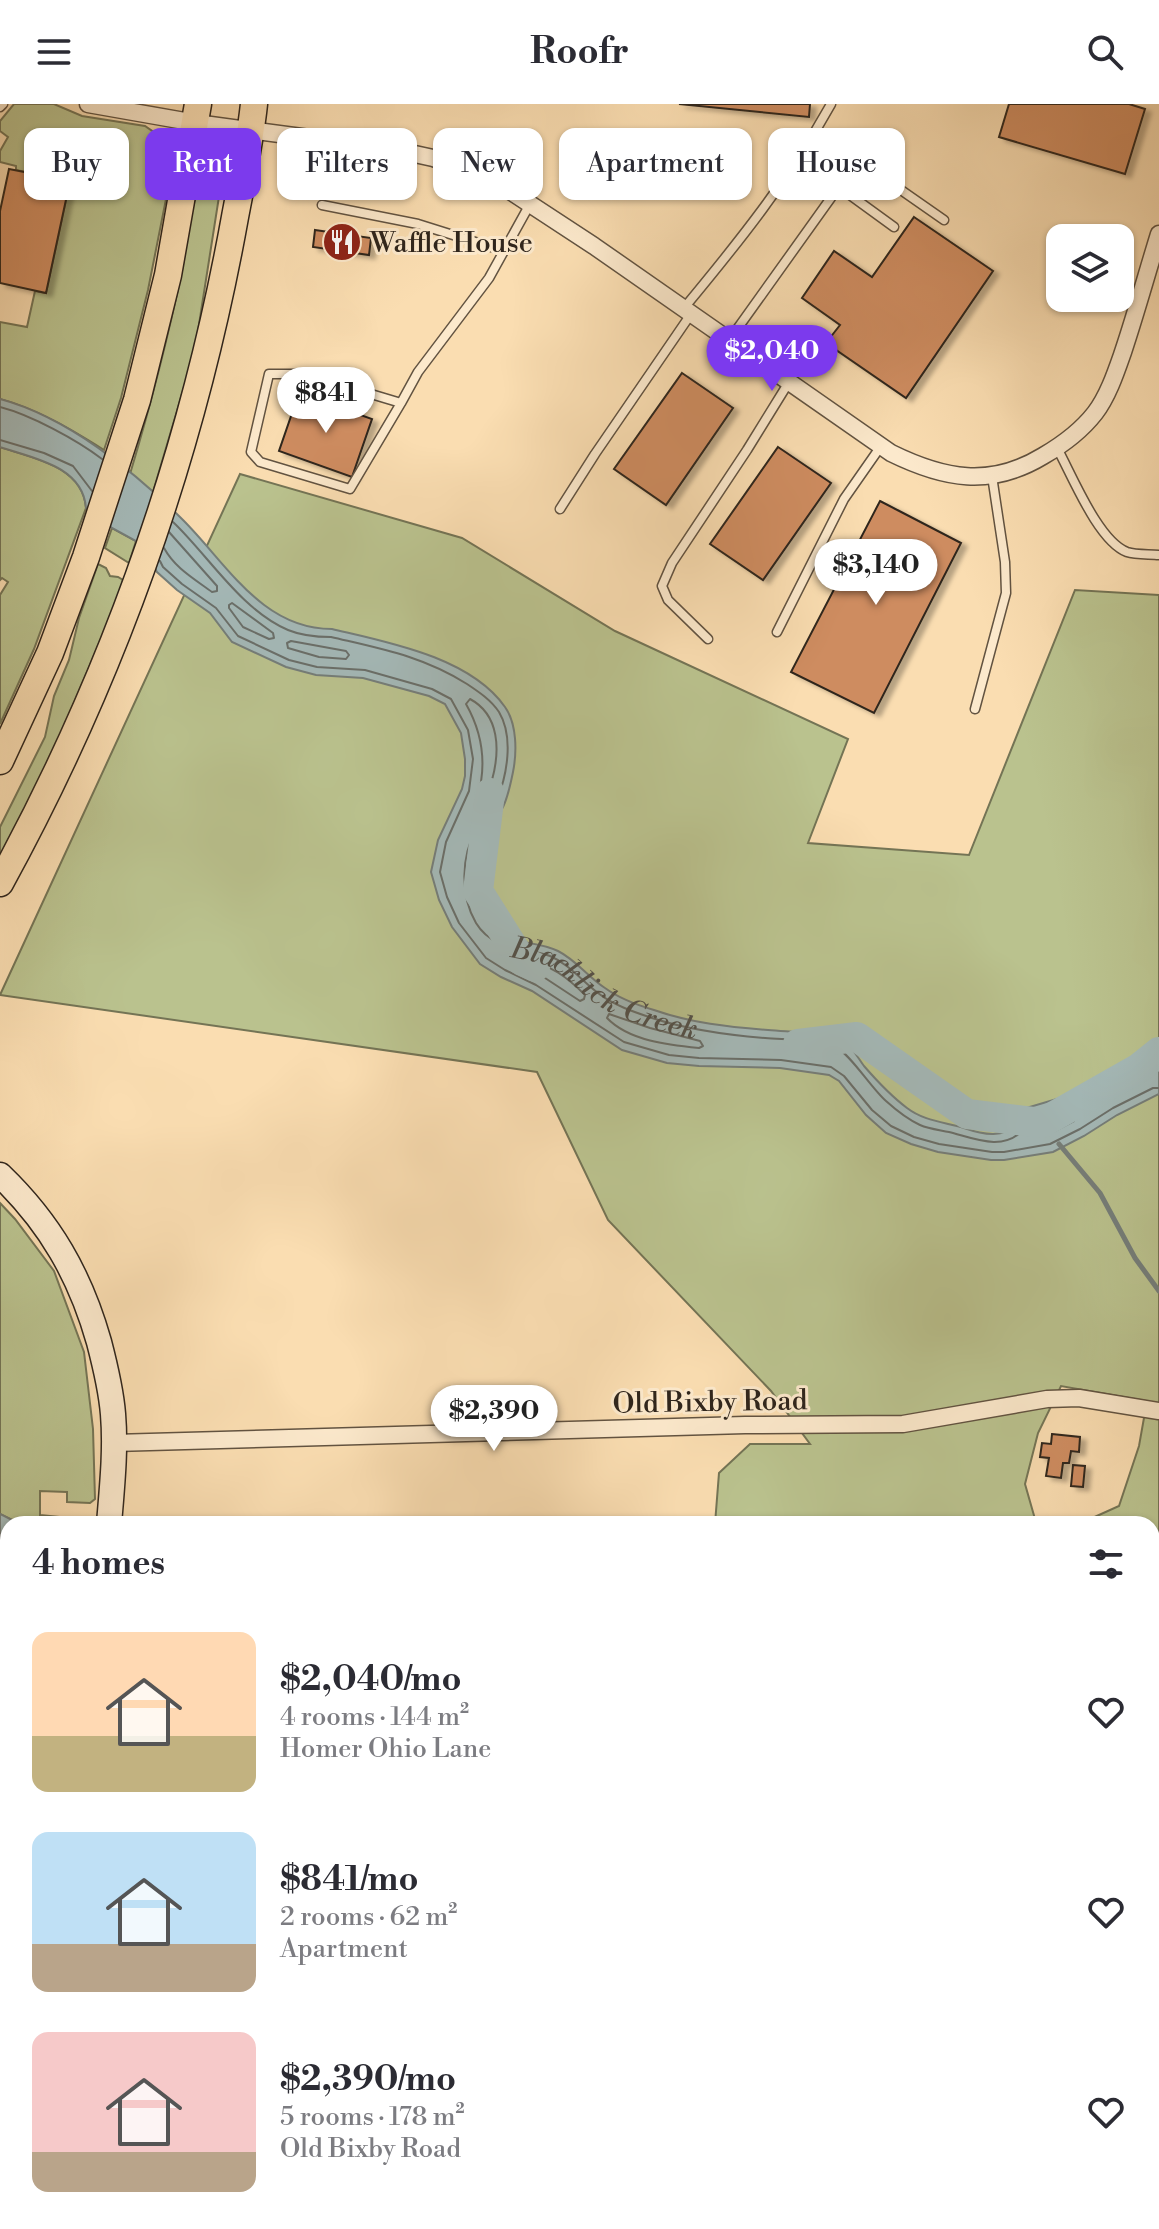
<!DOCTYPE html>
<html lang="en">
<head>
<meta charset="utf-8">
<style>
  :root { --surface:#fff; --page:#f7f7f7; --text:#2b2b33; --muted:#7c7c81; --accent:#7c3aed }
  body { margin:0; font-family:"Libre Bodoni",serif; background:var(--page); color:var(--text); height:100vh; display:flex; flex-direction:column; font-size:30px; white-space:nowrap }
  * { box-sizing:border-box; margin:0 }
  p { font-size:26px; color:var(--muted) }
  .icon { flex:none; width:44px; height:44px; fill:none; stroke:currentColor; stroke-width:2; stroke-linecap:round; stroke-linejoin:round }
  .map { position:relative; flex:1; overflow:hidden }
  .side { position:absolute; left:0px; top:1412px; width:1160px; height:714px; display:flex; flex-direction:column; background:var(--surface); border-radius:24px 24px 0 0; box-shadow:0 2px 6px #0004 }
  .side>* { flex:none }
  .banner { position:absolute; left:24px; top:24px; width:1112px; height:72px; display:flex; gap:16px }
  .tools { position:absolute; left:1046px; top:120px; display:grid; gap:16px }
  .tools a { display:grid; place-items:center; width:88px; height:88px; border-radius:16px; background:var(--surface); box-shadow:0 2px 6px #0004; font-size:40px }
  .price { position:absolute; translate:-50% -68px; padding:0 18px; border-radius:28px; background:#fff; color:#222; font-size:26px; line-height:52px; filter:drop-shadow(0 2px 4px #0008) }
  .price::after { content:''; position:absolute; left:50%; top:48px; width:24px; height:18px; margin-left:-12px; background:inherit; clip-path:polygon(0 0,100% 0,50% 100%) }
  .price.active { background:var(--accent); color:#fff }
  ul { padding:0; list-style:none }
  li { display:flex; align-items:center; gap:24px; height:200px; padding:0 32px }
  li span { display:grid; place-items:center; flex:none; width:224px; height:160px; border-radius:16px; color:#555 }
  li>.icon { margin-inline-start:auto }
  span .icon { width:96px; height:96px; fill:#fffc; stroke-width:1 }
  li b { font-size:34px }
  h2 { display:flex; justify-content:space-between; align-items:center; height:96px; padding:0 32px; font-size:34px }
  .chip { padding:0 28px; border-radius:16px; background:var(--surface); box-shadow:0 2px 6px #0004; font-size:28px; line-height:72px }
  .chip.active { background:var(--accent); color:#fff }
  header { display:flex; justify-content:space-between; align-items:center; height:104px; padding:0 32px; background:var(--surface); font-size:36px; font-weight:800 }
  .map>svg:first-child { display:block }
  .green { fill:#bac28e; stroke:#747455; stroke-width:2 }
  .water { fill:#a4b9b8; stroke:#757e7a; stroke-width:2 }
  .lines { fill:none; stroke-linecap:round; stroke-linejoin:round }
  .shore { stroke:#6a6f6a; stroke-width:2 }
  .stream { stroke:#757e7a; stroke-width:5 }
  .river { stroke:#a4b9b8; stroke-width:30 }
  .building { fill:#ce8c60; stroke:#2f251c; stroke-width:2; filter:url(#shadow) }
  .service-casing { stroke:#625341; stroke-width:11 }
  .minor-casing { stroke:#625341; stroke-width:19 }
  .tertiary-casing { stroke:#625341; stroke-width:25 }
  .secondary-casing { stroke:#2f251c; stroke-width:27 }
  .primary-casing { stroke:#2f251c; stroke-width:29 }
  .service { stroke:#fce9cc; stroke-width:8 }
  .minor { stroke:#fce9cc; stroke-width:16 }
  .tertiary { stroke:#fce9cc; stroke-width:22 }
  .secondary { stroke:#fce9cc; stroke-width:24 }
  .primary { stroke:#faddb1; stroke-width:26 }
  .labels { text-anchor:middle; stroke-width:6; stroke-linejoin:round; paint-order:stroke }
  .poi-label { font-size:28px; fill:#2f251c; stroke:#fce9cc; text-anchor:start }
  .street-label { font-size:28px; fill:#2f251c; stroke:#fce9cc }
  .water-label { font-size:30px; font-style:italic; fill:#52514b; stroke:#fce9cc }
</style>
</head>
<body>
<header><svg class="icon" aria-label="menu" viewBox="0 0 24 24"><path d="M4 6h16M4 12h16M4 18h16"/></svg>Roofr<svg class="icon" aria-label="search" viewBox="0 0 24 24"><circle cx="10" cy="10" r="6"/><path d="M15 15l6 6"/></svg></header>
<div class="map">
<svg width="1159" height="2125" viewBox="0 0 1159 2125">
  <defs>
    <filter id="shadow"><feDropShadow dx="6" dy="3.5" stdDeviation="2" flood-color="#0004"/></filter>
  </defs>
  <rect width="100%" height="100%" fill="#faddb1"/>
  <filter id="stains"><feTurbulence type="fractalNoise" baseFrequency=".0025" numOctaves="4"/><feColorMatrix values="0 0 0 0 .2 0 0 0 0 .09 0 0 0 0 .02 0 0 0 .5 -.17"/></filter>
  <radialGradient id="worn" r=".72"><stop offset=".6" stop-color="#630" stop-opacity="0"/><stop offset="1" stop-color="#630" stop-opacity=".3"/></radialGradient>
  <g class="green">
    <path d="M14,0h40l28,12 63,10 20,14 5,11 -2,38 -20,101 -27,108 -17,52c-32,-20 -67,-41 -104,-51v-77l27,5 8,-36 11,2 24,-112 -54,-11v-4l-16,-4v-11l8,-14 -8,-6v-10z"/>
    <path d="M215,47l6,3 2,17 -28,179 -42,142 -23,-18c20,-67 38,-136 52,-204 6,-33 12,-94 33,-119z"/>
    <path d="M0,343c33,11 83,19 86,61l-52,141 -34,75v-129l8,-13 -6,-4 -2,2z"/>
    <polygon points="240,370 462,434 615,527 848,635 808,739 969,751 1075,486 1159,491 1159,1437 1152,1441 1152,1420 1079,1420 1119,1402 1139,1342 1147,1297 1061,1282 1038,1329 1025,1380 1035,1415 1034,1420 715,1420 719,1369 750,1340 810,1340 771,1287 608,1116 537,968 0,891"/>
    <polygon points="112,424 136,437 129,459 105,444"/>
    <polygon points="98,460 106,464 110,472 118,473 123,476 119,493 51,653 0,754 0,723 45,633 54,592 69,556 79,514"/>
    <polygon points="0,1099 15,1115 54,1167 84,1248 93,1325 95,1395 90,1399 67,1398 67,1388 40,1387 40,1411 59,1413 60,1420 20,1420 0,1410"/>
    <polygon points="0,1511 8,1512 8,1542 0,1541"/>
    <polygon points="1152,1634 1159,1635 1159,2125 60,2125 60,2118 1152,2118"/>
  </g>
  <g class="water">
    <path d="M0,295c67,18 134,72 183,121 44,44 79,109 149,109 55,13 138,28 173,78 12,17 12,45 8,65 -2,10 -5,25 -10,35 -5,10 -16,18 -21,29 -13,25 -13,57 0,82 16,29 50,20 76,33 18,9 30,26 47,37 15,11 32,17 49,22 37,13 75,17 114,20 20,2 40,1 60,7 5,2 12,3 17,6 9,6 13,15 19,23 13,15 27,30 43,42 17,13 37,14 57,20 20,7 40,11 56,-6l-4,-11 105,-31 38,-19v33l-42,21 -33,21 -31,16 -49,8h-13l-53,-8 -27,-8 -25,-11 -20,-18 -27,-34 -10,-6 -49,-7 -81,-2 -32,-3 -45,-13 -90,-59 -31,-14 -21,-13 -28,-37 -13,-27 -8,-28 7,-32 24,-51 3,-13v-17l-4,-26 -16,-29 -16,-8 -66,-18 -47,-3 -30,-8 -54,-25 -22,-29 -33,-23 -20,-18 -9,-16 -12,-15 -24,-13 -26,-20c-3,-42 -53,-50 -86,-61z"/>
    <polygon points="0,1410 20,1420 8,1420 8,1512 0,1511"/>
    <polygon points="1152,2084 1159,2092 1159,2125 874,2125 864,2120 852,2125 742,2125 737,2118 1152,2118"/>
  </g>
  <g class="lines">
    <g class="shore">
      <path d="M0,303c31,8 77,33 102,52"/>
      <polyline points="0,336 44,349 73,362 92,387"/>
      <path id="s1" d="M173,418c35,33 68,88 115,108 12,5 30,7 43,7 51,12 91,19 136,47 12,8 24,16 32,28 15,25 8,63 -2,88 -5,11 -15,20 -21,30 -15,26 -16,66 0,93 17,28 47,23 74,33 19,8 32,25 48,37 15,12 36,19 54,25 37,12 75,17 113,20 24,2 49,1 72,10 13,6 35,41 49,53 10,9 21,18 34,24 9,4 20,5 29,7 24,6 54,20 74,-2 5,-4 4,-10 6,-15l95,-27 35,-18"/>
      <path d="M164,444c11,20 29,30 48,44l5,-1v-5l-48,-54"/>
      <polyline points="160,457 163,463 182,480 216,504 238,532 289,556 317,563 365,566 432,585 451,595 468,626 473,655 469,687 446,738 440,768 447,793 459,819 486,854 505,866 536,881 624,938 669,951 699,954 781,956 831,963 844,972 872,1006 891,1022 914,1033 939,1040 992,1048 1004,1048 1050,1040 1080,1025 1113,1004 1153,984 1159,984"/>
      <polygon points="232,499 273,529 274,534 269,535 243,523 229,504 229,501"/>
      <polygon points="291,537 346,547 349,551 346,555 319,553 288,544 287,539"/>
      <path d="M470,595c30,16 30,52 22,81 -2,8 -4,17 -10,23l-5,-4c10,-33 6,-65 -11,-95z"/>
      <path d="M527,857c23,3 41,17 58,34l-1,4 -4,2 -38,-25 -17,-8 -1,-4z"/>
      <path d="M609,910l41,14 50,13 3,5 -4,2c-30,-3 -70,-7 -92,-30z"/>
      <polygon points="1071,1010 1075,1012 1074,1017 1047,1031 1039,1032 1036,1030 1039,1018"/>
    </g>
    <polyline class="stream" points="1059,1040 1100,1089 1135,1154 1159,1187"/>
    <g class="river">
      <polyline points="490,689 478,787 522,857 535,863"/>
      <polyline points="798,940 857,933 967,1010 1042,1019 1139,964 1159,948"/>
    </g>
  </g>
  <g class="building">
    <polygon points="679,0 810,0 809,13"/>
    <polygon points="1009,0 1129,0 1145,5 1125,70 999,33"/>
    <polygon points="9,65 70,77 46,189 0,179 0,107"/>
    <polygon points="914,113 993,167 906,294 826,239 840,221 802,194 834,147 872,173"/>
    <polygon points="315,126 371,134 369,151 313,143"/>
    <polygon points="682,269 733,304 666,401 614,365"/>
    <polygon points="299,289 372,315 352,373 279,347"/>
    <polygon points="778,343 831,379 763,476 710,440"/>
    <polygon points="880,397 961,439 874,609 791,568"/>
    <polygon points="1052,1330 1080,1333 1079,1348 1071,1347 1069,1359 1063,1359 1061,1374 1046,1372 1049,1354 1040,1353 1042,1339 1051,1340"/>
    <polygon points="1073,1361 1085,1362 1083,1383 1071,1382"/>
  </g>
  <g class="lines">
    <g class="service-casing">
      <g id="service">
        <polyline points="0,3 3,0"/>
        <polyline points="839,83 894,123"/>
        <polyline points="322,101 418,120 504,147"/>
        <path d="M684,204c54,-65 106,-130 147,-204"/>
        <polyline points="730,235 858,56 944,116"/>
        <polyline points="401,299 350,385 260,358 251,348 269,270 304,270 401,299 418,268 489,174 530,100"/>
        <path d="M1057,344c15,27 41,93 70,104 9,3 22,2 32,3"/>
        <polyline points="560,405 595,350 691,210"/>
        <polyline points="777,528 844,395 881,342"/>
        <polyline points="708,535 668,496 662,482 672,459 747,346 789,278"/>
        <polyline points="975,605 1006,489 1005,458 992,372"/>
        <polyline points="0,1788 8,1788"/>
      </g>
    </g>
    <g class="minor-casing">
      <g id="minor">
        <path d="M88,0l108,19 196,26 41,9 29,10 45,21 87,57 297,207c53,26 99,35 152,3 19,-11 38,-25 52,-43 13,-17 21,-41 28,-61 13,-39 24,-79 36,-118"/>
        <polyline points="114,1339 745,1321 903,1320 1047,1295 1079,1294 1159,1307"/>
        <polyline points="0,1562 8,1563"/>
      </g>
    </g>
    <g class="tertiary-casing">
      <polyline id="tertiary" points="1152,1634 1159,1635"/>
    </g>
    <g class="secondary-casing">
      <g id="secondary">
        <path d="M0,1071c50,48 80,100 99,167 6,23 12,47 14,72 3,36 -1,73 -4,110"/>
        <polyline points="60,2125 60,2118"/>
      </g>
    </g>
    <g class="primary-casing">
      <g id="primary">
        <polyline points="0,657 50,549 86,453 137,296 168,171 198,0"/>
        <path d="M0,779c114,-208 193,-433 235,-666 7,-37 15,-75 19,-113"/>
      </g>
    </g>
    <use href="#service" class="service"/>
    <use href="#minor" class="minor"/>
    <use href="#tertiary" class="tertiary"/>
    <use href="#secondary" class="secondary"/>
    <use href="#primary" class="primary"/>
  </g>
  <defs>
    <g id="restaurant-disc" transform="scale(2)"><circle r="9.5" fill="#8f2418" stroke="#fce9cc"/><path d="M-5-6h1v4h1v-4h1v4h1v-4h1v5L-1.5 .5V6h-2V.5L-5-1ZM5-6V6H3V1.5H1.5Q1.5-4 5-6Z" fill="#fff"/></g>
  </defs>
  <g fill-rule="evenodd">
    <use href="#restaurant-disc" x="342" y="138"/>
  </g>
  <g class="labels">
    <g class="poi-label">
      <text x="370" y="148">Waffle House</text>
    </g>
    <g class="street-label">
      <text transform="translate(710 1297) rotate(-1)" y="10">Old Bixby Road</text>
    </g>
    <g class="water-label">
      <text dy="10" stroke="none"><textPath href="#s1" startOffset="762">Blacklick Creek</textPath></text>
    </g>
  </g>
  <rect width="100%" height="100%" filter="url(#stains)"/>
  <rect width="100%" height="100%" fill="url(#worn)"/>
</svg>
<div class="tools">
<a><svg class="icon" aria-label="layers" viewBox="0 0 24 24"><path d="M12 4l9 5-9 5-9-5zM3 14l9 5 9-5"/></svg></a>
</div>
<b class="price active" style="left:772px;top:289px">$2,040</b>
<b class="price" style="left:326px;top:331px">$841</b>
<b class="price" style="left:876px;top:503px">$3,140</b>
<b class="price" style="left:494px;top:1349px">$2,390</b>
<div class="banner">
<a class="chip">Buy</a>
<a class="chip active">Rent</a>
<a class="chip">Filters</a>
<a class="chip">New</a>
<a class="chip">Apartment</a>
<a class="chip">House</a>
</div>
<section class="side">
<h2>4 homes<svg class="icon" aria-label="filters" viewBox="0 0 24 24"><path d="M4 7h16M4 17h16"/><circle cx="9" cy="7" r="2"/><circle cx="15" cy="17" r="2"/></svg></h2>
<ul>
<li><span style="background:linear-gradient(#ffd9b3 65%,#c2b280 0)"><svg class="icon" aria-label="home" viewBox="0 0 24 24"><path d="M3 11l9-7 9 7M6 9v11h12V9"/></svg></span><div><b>$2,040/mo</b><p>4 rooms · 144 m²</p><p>Homer Ohio Lane</p></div><svg class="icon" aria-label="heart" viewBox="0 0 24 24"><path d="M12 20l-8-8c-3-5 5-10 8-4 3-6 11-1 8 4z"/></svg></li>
<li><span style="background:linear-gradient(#bfe0f5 70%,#b9a48a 0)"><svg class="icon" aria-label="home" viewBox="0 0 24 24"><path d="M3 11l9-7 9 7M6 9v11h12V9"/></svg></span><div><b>$841/mo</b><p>2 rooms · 62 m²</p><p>Apartment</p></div><svg class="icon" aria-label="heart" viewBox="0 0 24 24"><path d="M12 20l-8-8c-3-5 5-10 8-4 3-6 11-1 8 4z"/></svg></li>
<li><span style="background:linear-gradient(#f6c9c9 75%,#b9a48a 0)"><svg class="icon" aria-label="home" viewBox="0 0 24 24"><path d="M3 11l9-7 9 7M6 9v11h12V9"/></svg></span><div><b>$2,390/mo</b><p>5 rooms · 178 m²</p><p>Old Bixby Road</p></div><svg class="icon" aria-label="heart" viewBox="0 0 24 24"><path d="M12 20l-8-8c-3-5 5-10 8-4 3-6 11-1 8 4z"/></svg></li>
</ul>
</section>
</div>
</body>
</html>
